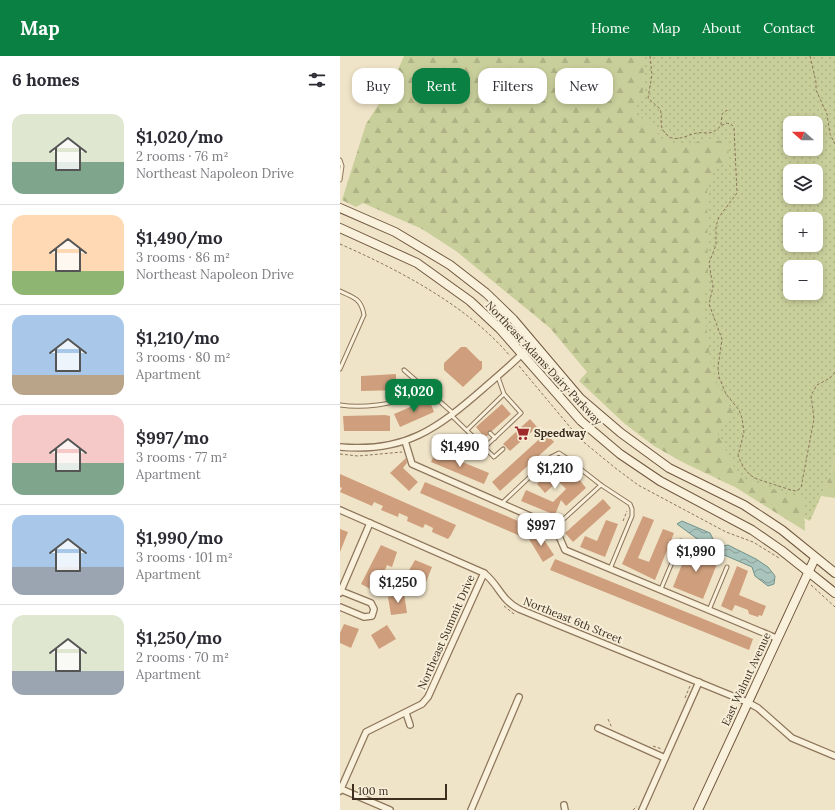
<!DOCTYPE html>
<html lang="en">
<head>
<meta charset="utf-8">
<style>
  :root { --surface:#fff; --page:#f2f2f3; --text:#2b2b33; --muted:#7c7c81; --line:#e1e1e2; --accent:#0b8043 }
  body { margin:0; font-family:Lora,serif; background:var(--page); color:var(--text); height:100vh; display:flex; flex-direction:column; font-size:15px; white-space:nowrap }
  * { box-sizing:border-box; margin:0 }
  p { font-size:13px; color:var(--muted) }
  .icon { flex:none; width:22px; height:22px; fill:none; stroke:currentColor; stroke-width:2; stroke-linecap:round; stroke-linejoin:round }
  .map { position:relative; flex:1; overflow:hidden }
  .details { display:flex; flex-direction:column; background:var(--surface); width:340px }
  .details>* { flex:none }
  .guide { position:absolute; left:12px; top:12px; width:380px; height:36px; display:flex; gap:8px }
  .needle { width:26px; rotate:291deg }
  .fabs { position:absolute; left:443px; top:60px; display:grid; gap:8px }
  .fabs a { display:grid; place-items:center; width:40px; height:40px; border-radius:8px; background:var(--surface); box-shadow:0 2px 6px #0003; font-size:20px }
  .scale { position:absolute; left:12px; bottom:10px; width:95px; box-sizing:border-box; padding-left:4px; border:2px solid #3d2e20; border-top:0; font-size:11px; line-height:14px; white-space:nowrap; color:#3d2e20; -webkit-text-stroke:3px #f7eed8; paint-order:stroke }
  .price { position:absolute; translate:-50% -34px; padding:0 9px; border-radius:8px; background:#fff; color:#222; font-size:13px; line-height:26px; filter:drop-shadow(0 1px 2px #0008) }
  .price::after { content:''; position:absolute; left:50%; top:24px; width:12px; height:9px; margin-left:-6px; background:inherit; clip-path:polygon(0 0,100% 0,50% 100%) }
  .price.selected { background:var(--accent); color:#fff }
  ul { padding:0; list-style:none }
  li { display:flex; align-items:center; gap:12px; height:100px; padding:0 12px }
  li+li { border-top:1px solid var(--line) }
  li span { display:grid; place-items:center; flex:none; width:112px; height:80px; border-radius:12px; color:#555 }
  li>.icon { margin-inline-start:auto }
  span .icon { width:48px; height:48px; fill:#fffc; stroke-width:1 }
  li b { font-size:17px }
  h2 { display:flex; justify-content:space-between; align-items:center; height:48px; padding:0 12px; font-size:17px }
  .pill { padding:0 14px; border-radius:12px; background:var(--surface); box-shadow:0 2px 6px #0003; font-size:14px; line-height:36px }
  .pill.selected { background:var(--accent); color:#fff }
  header { display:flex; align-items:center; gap:24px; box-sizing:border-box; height:56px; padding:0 20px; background:var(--accent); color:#fff }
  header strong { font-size:19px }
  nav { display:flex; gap:22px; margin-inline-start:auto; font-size:14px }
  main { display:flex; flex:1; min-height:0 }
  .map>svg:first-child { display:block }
  .grass { fill:url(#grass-dots); fill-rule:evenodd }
  .forest { fill:url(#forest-firs) }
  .water { fill:url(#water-waves); stroke:#6f938a }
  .building { fill:#cf9f7d }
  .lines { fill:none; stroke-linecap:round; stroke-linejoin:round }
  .lane-casing { stroke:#8d765c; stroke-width:5 }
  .street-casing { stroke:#8d765c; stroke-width:8 }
  .secondary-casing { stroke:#6f573f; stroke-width:10 }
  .path { stroke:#8d765c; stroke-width:1; stroke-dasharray:3 2; stroke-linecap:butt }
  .lane { stroke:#faf1dc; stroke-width:3 }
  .street { stroke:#faf1dc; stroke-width:5.5 }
  .secondary { stroke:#faf1dc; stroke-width:8 }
  .labels { text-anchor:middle; stroke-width:4; stroke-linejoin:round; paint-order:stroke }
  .street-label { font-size:11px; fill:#3d2e20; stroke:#f7eed8 }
  .poi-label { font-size:11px; font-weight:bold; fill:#3d2e20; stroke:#f7eed8; text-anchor:start }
</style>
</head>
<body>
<header>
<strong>Map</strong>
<nav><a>Home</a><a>Map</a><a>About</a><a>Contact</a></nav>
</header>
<main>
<section class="details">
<h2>6 homes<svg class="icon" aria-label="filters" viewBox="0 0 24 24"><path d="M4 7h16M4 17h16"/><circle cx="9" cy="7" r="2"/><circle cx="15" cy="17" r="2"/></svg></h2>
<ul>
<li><span style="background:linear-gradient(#dfe7d0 60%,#7fa58c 0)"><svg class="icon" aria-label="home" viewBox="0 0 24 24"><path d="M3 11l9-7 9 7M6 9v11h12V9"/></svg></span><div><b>$1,020/mo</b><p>2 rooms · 76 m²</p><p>Northeast Napoleon Drive</p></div></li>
<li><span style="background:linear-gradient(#ffd9b3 70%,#8fb573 0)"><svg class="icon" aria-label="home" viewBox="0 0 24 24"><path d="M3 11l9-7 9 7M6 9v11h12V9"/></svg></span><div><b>$1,490/mo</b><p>3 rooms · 86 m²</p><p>Northeast Napoleon Drive</p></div></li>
<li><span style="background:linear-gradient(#a9c7e8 75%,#b9a48a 0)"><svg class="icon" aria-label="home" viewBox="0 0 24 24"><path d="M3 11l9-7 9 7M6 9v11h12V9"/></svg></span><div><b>$1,210/mo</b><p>3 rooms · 80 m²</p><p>Apartment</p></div></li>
<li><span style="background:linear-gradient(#f6c9c9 60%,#7fa58c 0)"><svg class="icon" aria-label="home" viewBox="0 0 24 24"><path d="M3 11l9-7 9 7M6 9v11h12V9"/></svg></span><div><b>$997/mo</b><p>3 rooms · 77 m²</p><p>Apartment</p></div></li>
<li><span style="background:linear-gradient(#a9c7e8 65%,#9aa5b1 0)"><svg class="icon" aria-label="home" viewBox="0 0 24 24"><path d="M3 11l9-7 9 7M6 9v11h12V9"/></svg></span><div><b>$1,990/mo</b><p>3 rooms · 101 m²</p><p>Apartment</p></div></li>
<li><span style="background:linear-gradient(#dfe7d0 70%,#9aa5b1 0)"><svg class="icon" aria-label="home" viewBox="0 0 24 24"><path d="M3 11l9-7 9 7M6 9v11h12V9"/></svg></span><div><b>$1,250/mo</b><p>2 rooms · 70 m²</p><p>Apartment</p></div></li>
</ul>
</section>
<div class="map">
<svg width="495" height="754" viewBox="0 0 495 754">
  <defs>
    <pattern id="grass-dots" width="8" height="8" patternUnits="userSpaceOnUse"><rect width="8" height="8" fill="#c9cf9b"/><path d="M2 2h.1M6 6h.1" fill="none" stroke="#aeb285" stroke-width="1.8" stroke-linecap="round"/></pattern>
    <pattern id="forest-firs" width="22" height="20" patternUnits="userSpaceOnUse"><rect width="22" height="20" fill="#c9cf9b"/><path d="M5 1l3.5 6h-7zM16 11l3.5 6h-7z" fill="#aeb285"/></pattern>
    <pattern id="water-waves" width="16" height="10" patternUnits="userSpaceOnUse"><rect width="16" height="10" fill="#a9c4bc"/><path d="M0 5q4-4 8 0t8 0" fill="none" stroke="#8ba098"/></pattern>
  </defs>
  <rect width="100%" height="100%" fill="#f0e4c8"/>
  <path class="grass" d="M291,0h204v398l-4,20 -21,47 -94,-43 -81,-300zM450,67h26v26h-26zM450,115h26v26h-26zM450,163h26v26h-26zM450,211h26v26h-26z"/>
  <g class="forest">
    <path d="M64,0h240l-1,39 -8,7 2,14 11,5 13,17 14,6 53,-4 1,21c-16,8 -18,13 -22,31l1,93 -6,6 9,75 7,19 17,31 -13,9 -4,9 21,43 55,20 8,-1 2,13 1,22 -70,-44 -51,-24 -30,-17 -29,-22 -46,-43 8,-9 -37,-44 -94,-77 -34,-22 -59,-26 -7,4 -14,-7 24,-76 25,-39z"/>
    <polygon points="495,398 495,442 481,440 491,418"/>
  </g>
  <g class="water">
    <polygon points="342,465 370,477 373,483 367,490 337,468"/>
    <polygon points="388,489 416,503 428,511 435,520 434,528 428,530 415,520 412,511 382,498 383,490"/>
  </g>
  <g class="building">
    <polygon points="121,291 126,291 140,305 142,305 142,313 123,331 104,314 104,307"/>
    <polygon points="56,318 56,324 62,324 62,334 21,335 21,320"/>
    <polygon points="89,343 94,356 60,371 54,358"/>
    <polygon points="162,348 171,358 152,375 148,375 148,379 145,382 136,371"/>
    <polygon points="45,359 50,360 50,375 4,375 3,360"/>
    <polygon points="190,363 197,371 170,395 163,388"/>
    <polygon points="206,377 214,386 160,435 152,426"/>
    <polygon points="96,395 149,417 144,428 91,406"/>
    <polygon points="66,402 67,407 63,412 78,426 69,435 50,417"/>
    <polygon points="219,407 235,425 238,422 246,432 226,450 221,444 215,459 181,445 186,434 213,446 226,433 218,425 205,437 197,428"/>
    <polygon points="0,418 116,469 111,479 108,483 92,476 93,472 85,468 83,472 67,465 68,461 59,457 58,461 41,454 43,450 34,446 32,450 0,436 2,432 0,431"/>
    <polygon points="85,426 190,470 185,482 80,437"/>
    <polygon points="263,443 271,452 233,486 225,477"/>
    <polygon points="303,460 314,464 298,502 309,506 323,473 334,477 315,524 282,508"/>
    <polygon points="266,464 278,468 265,501 240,491 245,480 257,485"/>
    <polygon points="0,473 8,476 0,496"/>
    <polygon points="199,476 214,499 203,506 189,483"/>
    <polygon points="41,489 57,496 52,511 47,509 36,536 21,528"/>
    <polygon points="349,491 379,503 363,543 333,531"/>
    <polygon points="215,503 413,583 409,594 210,514"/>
    <polygon points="75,504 92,511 86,526 67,518"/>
    <polygon points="397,510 408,515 399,539 426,550 422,560 419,559 418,561 409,558 408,554 395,549 392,555 381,550"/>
    <polygon points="64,537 67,557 51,559 48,541"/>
    <polygon points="4,568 19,573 11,592 0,587 0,577"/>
    <polygon points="47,569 56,583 39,593 31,579"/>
  </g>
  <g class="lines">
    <g class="lane-casing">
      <g id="lane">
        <polyline points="0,104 2,110 0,124"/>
        <path d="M0,235c14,7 21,7 24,24l-24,54"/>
        <polyline points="64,314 114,358"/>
        <path d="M0,349c19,3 57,1 71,-12 3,-3 6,-7 8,-10"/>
        <polyline points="112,360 154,401 163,393"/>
        <polyline points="127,374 164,338"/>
        <polyline points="150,377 155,382"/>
        <polyline points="144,392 181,357 164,338 158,321"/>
        <polyline points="162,447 211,401 219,397 225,401 261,429 290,448 292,453 292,460 270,513"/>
        <polyline points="215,471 261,429"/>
        <polyline points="321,533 341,485"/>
        <polyline points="369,554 387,511"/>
      </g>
    </g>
    <g class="street-casing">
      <g id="street">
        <polyline points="65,385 72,408 215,471 225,494 436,582"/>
        <path d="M0,391c65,6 97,-18 144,-59 16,-14 34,-29 49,-45"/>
        <path d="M0,454l144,63c15,12 17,27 35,36l228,93 11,6 34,30 43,18"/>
        <polyline points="0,537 30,467"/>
        <polyline points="0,551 24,561 32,560 34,553 31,547 1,535"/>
        <polyline points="66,657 70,669"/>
        <polyline points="258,672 325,702"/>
        <polyline points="1,733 50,754"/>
        <polyline points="0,735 26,676 82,648 88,641 144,517"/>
        <polyline points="224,749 225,754"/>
        <polyline points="131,754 179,641"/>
        <polyline points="302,754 359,626"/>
      </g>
    </g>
    <g class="secondary-casing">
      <g id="secondary">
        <polyline points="0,152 55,176 110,209 146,237 173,263 240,342 281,377 329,412 404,449 442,474 495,517"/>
        <polyline points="0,172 77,207 130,245 160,273 241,365 280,398 320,425 412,474 441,494 495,537"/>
        <polyline points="358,754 475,502"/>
      </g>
    </g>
    <g class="path">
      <path d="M310,0l2,19 -4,23 12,11c3,7 -1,14 3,21 10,16 22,5 34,3 5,-1 11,1 16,-1 7,-4 13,-14 21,-5l3,66 -18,24 -3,9v19l-7,18 4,24 -4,17 13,35 -4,28 1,10 7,17 13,16 3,8 2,14 -6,24 6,12 6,7 7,4 34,11 5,1 5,-3 13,-69 -3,-24 6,-10 13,-7 5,-6"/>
      <polyline points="470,0 476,26 476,34 487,58 490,78 495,88"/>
      <polyline points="381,69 382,58 387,54 389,56"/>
      <path d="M0,188c59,26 128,62 170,112"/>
      <polyline points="179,310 240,383 274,411 298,429 386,476 413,486 439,502"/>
      <polyline points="0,398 18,400 62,396"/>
      <polyline points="283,465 287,455"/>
      <polyline points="471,529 495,551"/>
      <polyline points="164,550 174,558"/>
      <polyline points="345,642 350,630"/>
      <polyline points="268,663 272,672"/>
      <polyline points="313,690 322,693"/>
      <polyline points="293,754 297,750"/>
    </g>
    <use href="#lane" class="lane"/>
    <use href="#street" class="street"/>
    <use href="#secondary" class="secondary"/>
  </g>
  <defs>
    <g id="supermarket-bare" transform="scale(1.2)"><path d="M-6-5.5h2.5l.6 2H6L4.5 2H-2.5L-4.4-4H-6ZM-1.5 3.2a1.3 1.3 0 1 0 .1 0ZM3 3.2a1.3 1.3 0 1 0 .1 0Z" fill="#9e2a2b" stroke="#f7eed8" stroke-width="2.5" paint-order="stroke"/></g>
  </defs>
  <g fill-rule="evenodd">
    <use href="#supermarket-bare" x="182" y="377"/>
  </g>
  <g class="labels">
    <g class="street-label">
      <text transform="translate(204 307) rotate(47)" y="4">Northeast Adams Dairy Parkway</text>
      <text transform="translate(233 564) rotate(22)" y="4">Northeast 6th Street</text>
      <text transform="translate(106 576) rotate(-66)" y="4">Northeast Summit Drive</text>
      <text transform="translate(406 623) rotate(-65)" y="4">East Walnut Avenue</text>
    </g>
    <g class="poi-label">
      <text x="194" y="381">Speedway</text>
    </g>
  </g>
</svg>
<div class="fabs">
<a><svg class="needle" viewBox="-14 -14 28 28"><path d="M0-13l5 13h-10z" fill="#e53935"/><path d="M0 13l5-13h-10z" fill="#7c7c81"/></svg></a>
<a><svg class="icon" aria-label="layers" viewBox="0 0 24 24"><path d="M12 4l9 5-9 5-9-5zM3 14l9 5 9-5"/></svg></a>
<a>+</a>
<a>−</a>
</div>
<div class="scale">100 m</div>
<b class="price selected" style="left:74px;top:357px">$1,020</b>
<b class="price" style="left:120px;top:412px">$1,490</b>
<b class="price" style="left:215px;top:434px">$1,210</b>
<b class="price" style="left:201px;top:491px">$997</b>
<b class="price" style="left:356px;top:517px">$1,990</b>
<b class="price" style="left:58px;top:548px">$1,250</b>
<div class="guide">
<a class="pill">Buy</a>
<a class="pill selected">Rent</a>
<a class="pill">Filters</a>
<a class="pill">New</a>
</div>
</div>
</main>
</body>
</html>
